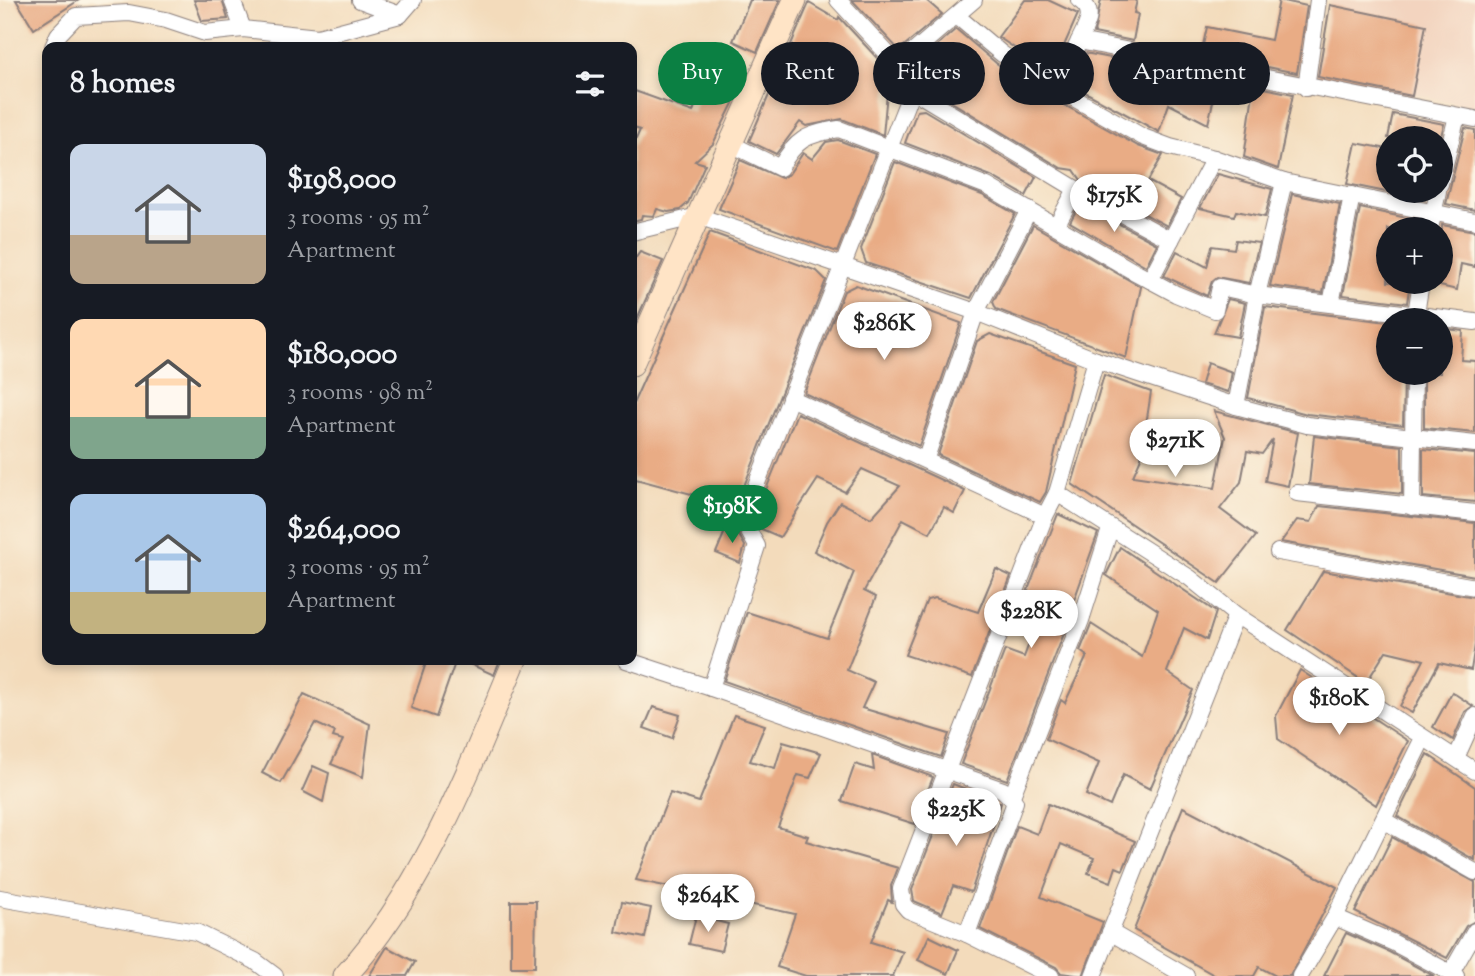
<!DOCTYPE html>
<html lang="en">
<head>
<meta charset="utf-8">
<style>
  :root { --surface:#171b24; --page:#20242c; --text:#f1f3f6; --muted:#9ea1a6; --accent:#0b8043 }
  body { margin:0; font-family:"Sorts Mill Goudy",serif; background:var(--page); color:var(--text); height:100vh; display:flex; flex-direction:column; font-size:26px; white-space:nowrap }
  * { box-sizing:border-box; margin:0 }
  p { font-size:23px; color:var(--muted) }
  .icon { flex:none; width:38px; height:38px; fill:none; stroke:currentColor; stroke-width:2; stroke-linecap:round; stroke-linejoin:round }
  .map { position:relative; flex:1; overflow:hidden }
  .drawer { position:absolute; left:42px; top:42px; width:595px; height:623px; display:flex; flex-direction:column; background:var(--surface); border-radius:14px; box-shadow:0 4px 10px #0003 }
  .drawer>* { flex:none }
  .guide { position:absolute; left:658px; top:42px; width:665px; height:63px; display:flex; gap:14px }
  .fabs { position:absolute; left:1376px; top:126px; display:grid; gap:14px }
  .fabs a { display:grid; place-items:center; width:77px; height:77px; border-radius:50%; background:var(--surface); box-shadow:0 4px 10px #0003; font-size:35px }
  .price { position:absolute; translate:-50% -60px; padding:0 16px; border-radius:24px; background:#fff; color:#222; font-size:23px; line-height:46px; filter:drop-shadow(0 2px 4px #0008) }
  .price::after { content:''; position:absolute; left:50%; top:42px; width:21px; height:16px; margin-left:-10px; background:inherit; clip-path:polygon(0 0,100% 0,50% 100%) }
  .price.on { background:var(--accent); color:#fff }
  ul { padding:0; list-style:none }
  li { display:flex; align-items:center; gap:21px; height:175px; padding:0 28px }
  li span { display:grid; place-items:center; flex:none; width:196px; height:140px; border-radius:14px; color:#555 }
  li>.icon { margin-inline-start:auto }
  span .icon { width:84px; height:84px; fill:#fffc; stroke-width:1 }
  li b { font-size:30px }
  h2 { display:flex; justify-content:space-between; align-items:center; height:84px; padding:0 28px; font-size:30px }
  .tag { padding:0 24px; border-radius:32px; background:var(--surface); box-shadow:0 4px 10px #0003; font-size:24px; line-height:63px }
  .tag.on { background:var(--accent); color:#fff }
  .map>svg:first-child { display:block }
  .built { fill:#f3d4bf }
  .building { fill:#e9ac85 }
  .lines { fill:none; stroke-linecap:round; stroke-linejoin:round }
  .street-casing { stroke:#8a7e7b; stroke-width:18 }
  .secondary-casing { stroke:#8a7e7b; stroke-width:25 }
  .street { stroke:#fff; stroke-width:16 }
  .secondary { stroke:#ffe4c6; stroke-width:23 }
</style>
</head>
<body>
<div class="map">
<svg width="1475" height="976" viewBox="0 0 1475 976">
  <rect width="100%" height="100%" fill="#fcf5e5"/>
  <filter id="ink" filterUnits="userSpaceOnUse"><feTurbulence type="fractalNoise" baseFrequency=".0143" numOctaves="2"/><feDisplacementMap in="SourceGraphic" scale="14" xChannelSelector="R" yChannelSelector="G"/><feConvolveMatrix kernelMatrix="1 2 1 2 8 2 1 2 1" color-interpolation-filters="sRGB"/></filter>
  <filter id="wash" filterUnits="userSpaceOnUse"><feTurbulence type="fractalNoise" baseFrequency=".00686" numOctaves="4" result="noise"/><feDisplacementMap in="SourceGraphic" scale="28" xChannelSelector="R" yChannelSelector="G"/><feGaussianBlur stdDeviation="1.57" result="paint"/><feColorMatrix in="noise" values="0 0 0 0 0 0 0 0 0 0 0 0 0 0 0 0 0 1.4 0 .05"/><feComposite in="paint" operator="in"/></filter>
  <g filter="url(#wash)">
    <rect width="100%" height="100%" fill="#f3dbbb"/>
    <polygon class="built" points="1330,0 1475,0 1475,107 1316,74"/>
    <g id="blocks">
      <g class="building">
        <polygon points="16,0 79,0 34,29"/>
        <polygon points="194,0 222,0 228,19 202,21"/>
        <polygon points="750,0 780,0 757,52 733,41"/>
        <polygon points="852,0 926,0 942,14 899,50"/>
        <polygon points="1025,0 1048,0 1078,14 1052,73 998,37"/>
        <polygon points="1101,0 1137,0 1134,13 1138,14 1133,41 1094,33"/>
        <polygon points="1279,0 1307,6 1297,73 1201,54 1207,27 1271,40"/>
        <polygon points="809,3 838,20 839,17 889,71 883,135 842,119 806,126 800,122 776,154 749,141"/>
        <polygon points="1330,5 1426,25 1412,96 1318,77"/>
        <polygon points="956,29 996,63 1050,97 1138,146 1163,155 1148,181 1181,199 1167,226 1081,180 1074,170 1061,168 940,95 913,66"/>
        <polygon points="1085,53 1218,79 1208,124 1169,104 1159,132 1070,84"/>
        <polygon points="706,74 741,87 713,144 695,161 705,164 688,203 680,210 668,212 657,209 654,216 642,215 641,219 632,221 632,148 640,130 632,127 632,90 693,112"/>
        <polygon points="1254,86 1293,94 1278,169 1244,157"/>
        <polygon points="924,110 1036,177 1026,196 991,176 905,143 917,111"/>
        <polygon points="1393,114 1444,124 1440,140 1388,138"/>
        <polygon points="1465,128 1475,130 1475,210 1446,204"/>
        <polygon points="838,140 875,154 837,252 719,209 740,160 781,178 789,174 803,153 812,159 826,142"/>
        <polygon points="1356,143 1388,149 1388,191 1427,191 1425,200 1347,184"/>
        <polygon points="895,162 982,195 1015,214 971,298 866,263 861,249"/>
        <polygon points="1218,174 1272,189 1265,217 1236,211 1234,216 1200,208"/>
        <polygon points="1292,194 1340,204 1323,293 1270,286"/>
        <polygon points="1080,203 1157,244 1146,266 1070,222"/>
        <polygon points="1360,208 1421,221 1420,229 1388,229 1388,282 1410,282 1407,303 1343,295"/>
        <polygon points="1033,225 1141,287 1126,358 996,309 993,302"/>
        <polygon points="1442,225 1475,231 1475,267 1461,264 1457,290 1440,286"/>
        <polygon points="710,232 817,271 826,280 736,506 632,478 632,406"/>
        <polygon points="1236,240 1259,243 1249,283 1217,277 1212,281 1207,296 1164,276 1177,251 1207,267 1212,246 1234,249"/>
        <polygon points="640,252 663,261 632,330 632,263"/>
        <polygon points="856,285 961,323 919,446 804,393 844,291"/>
        <polygon points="1228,299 1245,303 1238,337 1214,333"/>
        <polygon points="1265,307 1388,322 1388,373 1404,373 1403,425 1307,414 1248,398"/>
        <polygon points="1440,328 1463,331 1461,360 1475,361 1475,433 1424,428 1424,373 1440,373"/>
        <polygon points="990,334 1075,364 1046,492 1040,502 938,455 977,341"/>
        <polygon points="1207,363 1232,372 1228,392 1201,384"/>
        <polygon points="1104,375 1151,392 1141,458 1133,476 1215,488 1225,437 1214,411 1298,433 1288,486 1265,481 1273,439 1262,454 1247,451 1241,482 1220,509 1256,536 1219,583 1072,484"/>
        <polygon points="797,413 965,491 954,513 944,507 930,533 903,519 864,591 876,597 847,670 874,682 862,708 949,734 941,757 724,681 747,612 827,638 854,572 814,551 827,522 840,502 871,518 900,486 862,469 845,492 818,479 780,537 759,528 755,522 759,507"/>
        <polygon points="1314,436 1402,446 1402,494 1309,484"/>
        <polygon points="1423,449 1475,454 1475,502 1423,497"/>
        <polygon points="1319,506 1475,523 1475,576 1281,542 1297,520 1311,522"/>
        <polygon points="1058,514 1098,533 1068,617 1070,618 1007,780 961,764 1005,650 1024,657 1034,630 1015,623"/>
        <polygon points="728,524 734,526 745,546 740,563 716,553"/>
        <polygon points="1120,547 1216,612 1207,640 1184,628 1167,672 1193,690 1150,789 1123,775 1110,806 1086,795 1099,763 1046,739 1061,700 1065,703 1087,656 1080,651 1091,624 1142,657 1158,610 1106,575"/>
        <polygon points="996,569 1011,576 972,677 905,655 927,600 935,598 978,612"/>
        <polygon points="1323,571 1475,597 1475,645 1471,670 1439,663 1412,713 1400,706 1424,660 1386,651 1366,683 1287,630"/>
        <polygon points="427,660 456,660 436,717 411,708"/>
        <polygon points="461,660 500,660 494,675"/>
        <polygon points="1300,670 1408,741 1376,805 1278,739 1276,716"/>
        <polygon points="1452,692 1473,706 1465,712 1453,740 1433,727"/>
        <polygon points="304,694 370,724 363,777 331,764 343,740 333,737 335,732 315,723 281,783 262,773"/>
        <polygon points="653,707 680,715 672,738 644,728"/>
        <polygon points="734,715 765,725 750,761 775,768 783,742 821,753 810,778 798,775 778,827 808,836 806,841 898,868 891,886 892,902 888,900 871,942 903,952 893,976 806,976 777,967 795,914 636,880 670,793 699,802"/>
        <polygon points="1427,754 1475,787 1475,860 1397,816"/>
        <polygon points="872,755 933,777 915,824 842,801 855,764 874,770"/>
        <polygon points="313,766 329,773 323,802 302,791"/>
        <polygon points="953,784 1001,803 971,892 953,886 942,913 914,901 912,890"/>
        <polygon points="1048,804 1135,841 1123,870 1116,867 1111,882 1088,873 1094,858 1061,844 1041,897 1103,922 1083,976 1061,973 1056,967 980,929 1017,826 1037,834"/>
        <polygon points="1183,807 1337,887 1290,976 1276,976 1259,967 1254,976 1216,976 1134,930"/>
        <polygon points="1392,837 1475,882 1475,921 1466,926 1447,958 1355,912"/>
        <polygon points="511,901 536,901 535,967 511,967"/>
        <polygon points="622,902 651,908 645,938 616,932"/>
        <polygon points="696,916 728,924 721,951 689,944"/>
        <polygon points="1346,933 1389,952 1434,976 1324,976"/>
        <polygon points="929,936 958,950 948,974 918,960"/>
        <polygon points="387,947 415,962 407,976 369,976"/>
      </g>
    </g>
  </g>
  <g filter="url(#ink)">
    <use href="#blocks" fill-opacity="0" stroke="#8a7e7b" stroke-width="2"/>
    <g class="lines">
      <g class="street-casing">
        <g id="street">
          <polyline points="232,0 243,29"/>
          <polyline points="360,0 400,15"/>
          <polyline points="838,0 898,65 912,90 1076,189 1171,240"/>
          <path d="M1079,0c18,11 7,26 0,41l396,78"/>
          <polyline points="958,17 1002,54 1056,88 1079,41"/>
          <polyline points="53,47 58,35 76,16 129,13 166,20 205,33 243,29 318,37 400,15 413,0"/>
          <polyline points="898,65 974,0"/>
          <polyline points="1056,88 1143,137 1170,147 1214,158 1284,182 1475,221"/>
          <polyline points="1306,88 1318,0"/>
          <path d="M731,144l49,24c15,-28 26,-34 59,-39l148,57 144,84 45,24 39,16 5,-23 37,8 218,27"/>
          <polyline points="1440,184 1457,116"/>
          <polyline points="1056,226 1076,189"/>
          <polyline points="1430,229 1438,191"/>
          <polyline points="632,232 698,216 976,312 1096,360 1236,406 1307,425 1475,444"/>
          <polyline points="1150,280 1214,158"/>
          <polyline points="1331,304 1352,195"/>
          <polyline points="1415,320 1421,282"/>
          <polyline points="790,398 1045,516"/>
          <polyline points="1236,406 1257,295 1284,182"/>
          <polyline points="926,458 976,312 1029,210"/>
          <polyline points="1057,493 1190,578 1236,615 1475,771"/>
          <polyline points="1297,493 1475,513"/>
          <polyline points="1412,507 1414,373"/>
          <polyline points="1278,552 1475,587"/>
          <polyline points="626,660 711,688 757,546 744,523 751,498 912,90"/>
          <polyline points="711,688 1003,790 1015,802 967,934 1051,976"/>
          <polyline points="1456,758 1475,716"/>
          <polyline points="1012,796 1081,620 1110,529"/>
          <polyline points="1383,820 1475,872"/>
          <polyline points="0,898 196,932 255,961 275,976"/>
          <polyline points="1335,917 1394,943 1456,976"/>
          <polyline points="1110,932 1186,976"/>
          <polyline points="967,934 908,910 903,904 901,889 1045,516 1057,493 1096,360"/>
          <polyline points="1451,973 1475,931"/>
          <polyline points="1093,976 1236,615"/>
          <polyline points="1300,976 1335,917 1423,738"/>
        </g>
      </g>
      <g class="secondary-casing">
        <g id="secondary">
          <polyline points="632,364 795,0"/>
          <path d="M345,976c81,-90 124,-207 170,-316"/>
        </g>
      </g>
      <use href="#street" class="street"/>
      <use href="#secondary" class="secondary"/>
    </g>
  </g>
</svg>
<div class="fabs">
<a><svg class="icon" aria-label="locate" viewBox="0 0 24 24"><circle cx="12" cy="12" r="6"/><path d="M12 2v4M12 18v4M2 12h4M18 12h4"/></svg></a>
<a>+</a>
<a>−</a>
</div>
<b class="price" style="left:1114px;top:234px">$175K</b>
<b class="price" style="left:884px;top:362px">$286K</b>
<b class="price" style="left:1175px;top:479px">$271K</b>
<b class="price on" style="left:732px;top:545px">$198K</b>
<b class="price" style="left:1031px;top:650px">$228K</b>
<b class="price" style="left:1339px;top:737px">$180K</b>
<b class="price" style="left:956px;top:848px">$225K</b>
<b class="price" style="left:708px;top:934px">$264K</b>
<div class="guide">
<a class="tag on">Buy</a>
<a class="tag">Rent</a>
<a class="tag">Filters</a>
<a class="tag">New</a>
<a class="tag">Apartment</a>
</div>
<section class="drawer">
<h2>8 homes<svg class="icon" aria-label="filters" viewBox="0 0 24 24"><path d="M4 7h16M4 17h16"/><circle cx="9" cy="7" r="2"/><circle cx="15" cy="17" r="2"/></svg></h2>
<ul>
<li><span style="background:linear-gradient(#c9d6e8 65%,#b9a48a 0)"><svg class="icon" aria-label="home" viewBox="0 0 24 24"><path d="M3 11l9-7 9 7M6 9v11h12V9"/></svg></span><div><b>$198,000</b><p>3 rooms · 95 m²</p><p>Apartment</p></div></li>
<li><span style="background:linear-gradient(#ffd9b3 70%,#7fa58c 0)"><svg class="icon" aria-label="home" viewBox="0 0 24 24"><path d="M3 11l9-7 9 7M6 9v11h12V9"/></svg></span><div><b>$180,000</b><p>3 rooms · 98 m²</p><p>Apartment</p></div></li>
<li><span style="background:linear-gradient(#a9c7e8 70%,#c2b280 0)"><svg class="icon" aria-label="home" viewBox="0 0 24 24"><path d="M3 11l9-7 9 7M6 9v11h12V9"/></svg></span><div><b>$264,000</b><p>3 rooms · 95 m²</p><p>Apartment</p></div></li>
</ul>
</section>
</div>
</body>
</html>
